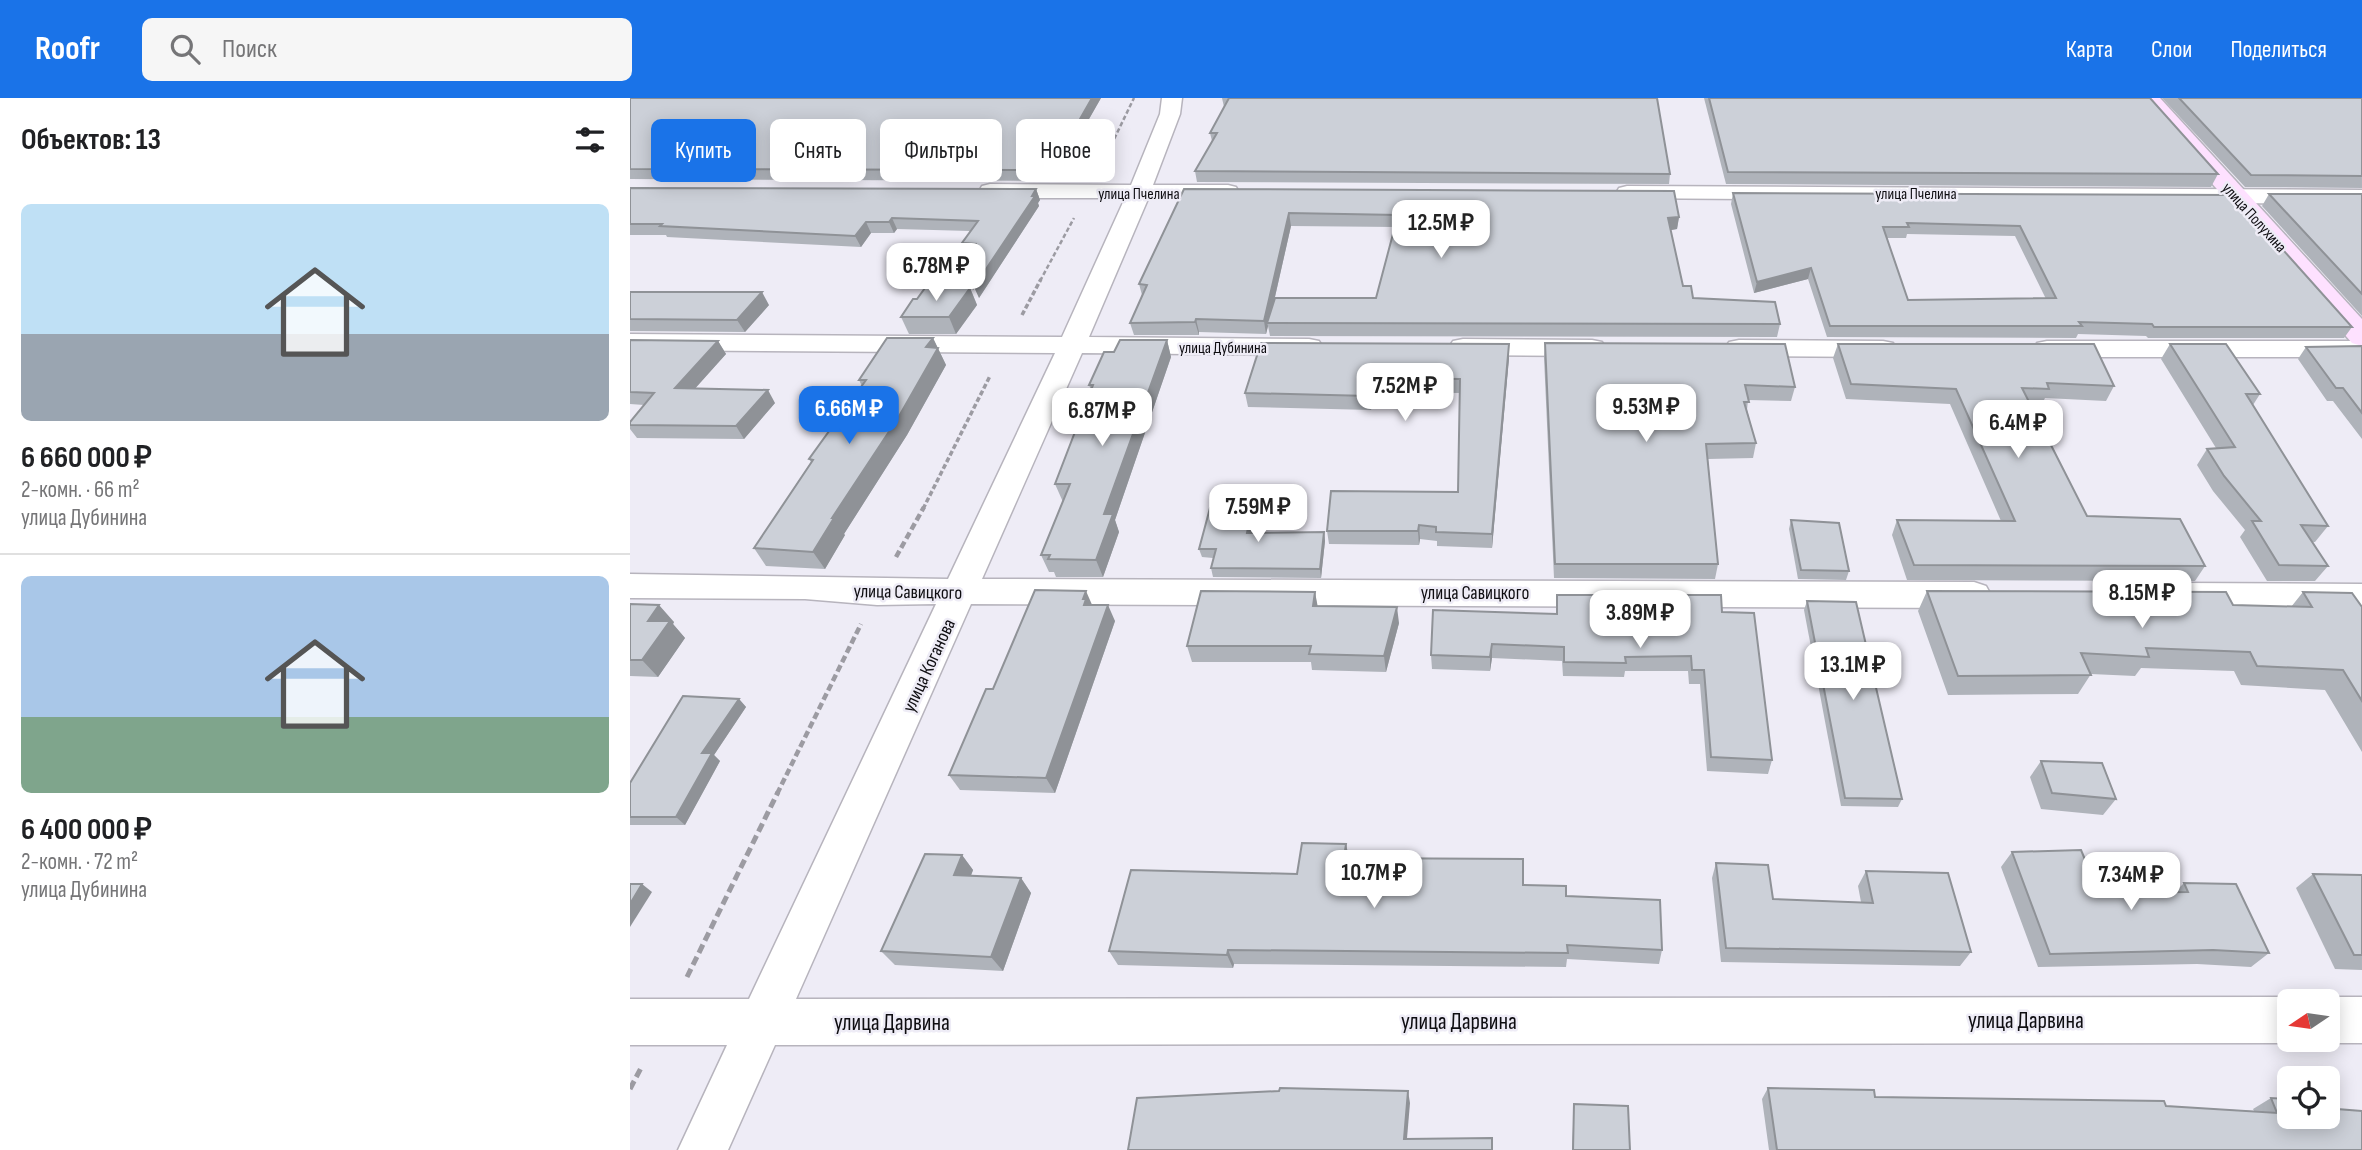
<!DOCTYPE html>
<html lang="ru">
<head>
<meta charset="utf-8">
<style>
  :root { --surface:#fff; --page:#f6f6f6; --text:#202124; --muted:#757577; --line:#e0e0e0; --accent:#1a73e8 }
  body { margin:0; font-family:"Sofia Sans Condensed",sans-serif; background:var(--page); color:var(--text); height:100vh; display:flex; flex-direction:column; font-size:26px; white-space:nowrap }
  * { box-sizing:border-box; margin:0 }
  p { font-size:23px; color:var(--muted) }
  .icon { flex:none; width:38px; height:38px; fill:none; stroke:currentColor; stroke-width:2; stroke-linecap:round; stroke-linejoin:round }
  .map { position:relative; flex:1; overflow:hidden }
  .drawer { display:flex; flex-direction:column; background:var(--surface); width:630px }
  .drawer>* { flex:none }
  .guide { position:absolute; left:21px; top:21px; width:665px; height:63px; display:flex; gap:14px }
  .needle { width:46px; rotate:257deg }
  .buttons { position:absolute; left:1647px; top:891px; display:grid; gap:14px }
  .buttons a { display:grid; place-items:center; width:63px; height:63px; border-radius:10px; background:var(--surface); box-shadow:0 4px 18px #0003; font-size:35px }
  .price { position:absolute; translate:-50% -60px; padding:0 16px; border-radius:14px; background:#fff; color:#222; font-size:23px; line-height:46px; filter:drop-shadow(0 2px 4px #0008) }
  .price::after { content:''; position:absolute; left:50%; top:42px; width:21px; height:16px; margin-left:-10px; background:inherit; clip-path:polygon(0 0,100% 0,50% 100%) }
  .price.selected { background:var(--accent); color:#fff }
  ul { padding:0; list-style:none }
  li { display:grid; align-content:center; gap:14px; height:371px; padding:0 21px }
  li+li { border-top:2px solid var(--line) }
  li span { display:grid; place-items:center; height:217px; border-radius:10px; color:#555 }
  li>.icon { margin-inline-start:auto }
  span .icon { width:126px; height:126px; fill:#fffc; stroke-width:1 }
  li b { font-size:30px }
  h2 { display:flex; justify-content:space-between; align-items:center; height:84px; padding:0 21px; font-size:30px }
  .pill { padding:0 24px; border-radius:10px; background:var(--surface); box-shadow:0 4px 18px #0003; font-size:24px; line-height:63px }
  .pill.selected { background:var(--accent); color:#fff }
  header { display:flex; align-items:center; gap:42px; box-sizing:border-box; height:98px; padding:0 35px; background:var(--accent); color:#fff }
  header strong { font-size:33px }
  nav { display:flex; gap:38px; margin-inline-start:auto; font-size:24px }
  .search { width:490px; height:63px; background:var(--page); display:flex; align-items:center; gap:18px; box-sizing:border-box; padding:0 24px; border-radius:10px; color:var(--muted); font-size:26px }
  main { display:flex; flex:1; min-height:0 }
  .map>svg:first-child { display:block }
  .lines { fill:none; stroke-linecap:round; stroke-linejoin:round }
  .minor-casing { stroke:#b7b4bd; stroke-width:3 }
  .secondary-casing { stroke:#b7b4bd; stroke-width:3 }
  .path-far3 { stroke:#9c9ba2; stroke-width:2.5; stroke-dasharray:4.5 2.5; stroke-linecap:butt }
  .path-far2 { stroke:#9c9ba2; stroke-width:3.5; stroke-dasharray:5 2.5; stroke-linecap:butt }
  .path-far1 { stroke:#9c9ba2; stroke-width:4.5; stroke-dasharray:7 3.5; stroke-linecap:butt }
  .path { stroke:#9c9ba2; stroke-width:5; stroke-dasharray:9 4.5; stroke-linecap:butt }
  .minor { fill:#fff; fill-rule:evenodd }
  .secondary { fill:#fee1ff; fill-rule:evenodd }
  .wall { fill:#afb3ba; fill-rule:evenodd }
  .shaded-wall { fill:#8f9297 }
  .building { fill:#ccd0d8; stroke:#8f9297; stroke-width:2; fill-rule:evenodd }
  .labels { text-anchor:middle; stroke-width:5; stroke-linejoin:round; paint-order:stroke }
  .far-street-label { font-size:16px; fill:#0e0d11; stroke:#eeecf6 }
  .street-label { font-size:19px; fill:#0e0d11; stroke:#eeecf6 }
  .near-street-label { font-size:23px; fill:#0e0d11; stroke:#eeecf6 }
</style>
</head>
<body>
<header>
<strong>Roofr</strong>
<div class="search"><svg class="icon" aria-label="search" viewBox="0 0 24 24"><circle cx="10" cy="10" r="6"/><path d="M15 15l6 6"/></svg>Поиск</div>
<nav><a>Карта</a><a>Слои</a><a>Поделиться</a></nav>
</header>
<main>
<section class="drawer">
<h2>Объектов: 13<svg class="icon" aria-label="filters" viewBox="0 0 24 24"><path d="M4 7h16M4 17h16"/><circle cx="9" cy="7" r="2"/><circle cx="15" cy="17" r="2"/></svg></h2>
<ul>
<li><span style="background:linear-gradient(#bfe0f5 60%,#9aa5b1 0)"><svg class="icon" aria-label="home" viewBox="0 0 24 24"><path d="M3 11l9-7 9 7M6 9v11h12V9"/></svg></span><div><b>6 660 000 ₽</b><p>2-комн. · 66 m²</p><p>улица Дубинина</p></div></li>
<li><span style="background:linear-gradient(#a9c7e8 65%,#7fa58c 0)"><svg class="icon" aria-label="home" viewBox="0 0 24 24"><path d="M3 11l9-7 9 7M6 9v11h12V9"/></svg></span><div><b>6 400 000 ₽</b><p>2-комн. · 72 m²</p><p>улица Дубинина</p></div></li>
</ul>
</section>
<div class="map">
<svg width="1732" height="1052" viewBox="0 0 1732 1052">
  <rect width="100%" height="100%" fill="#eeecf6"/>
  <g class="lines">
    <g class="minor-casing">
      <g id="minor">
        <polygon points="532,0 552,0 550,16 523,87 598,87 606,89 609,94 606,99 598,101 518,101 459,239 679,241 689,243 693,249 689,255 679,257 452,255 352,481 1344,484 1356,488 1361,497 1356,506 1344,510 341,506 166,901 1659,899 1669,903 1659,903 1659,942 1667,942 1659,945 145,947 98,1052 48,1052 97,947 0,947 0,901 119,901 306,506 247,507 175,501 0,500 0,476 318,481 425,255 0,252 0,236 432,239 495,100 360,100 352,98 349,93 352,88 360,86 501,87 530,16"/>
        <polygon points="997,88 1732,92 1732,106 989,100 986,95 989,90"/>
        <polygon points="833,241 962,242 972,244 976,250 972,256 962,258 833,257 823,255 819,249 823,243"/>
        <polygon points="1109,242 1253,243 1263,245 1267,251 1263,257 1253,259 1109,258 1099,256 1095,250 1099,244"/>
        <polygon points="1417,243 1732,243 1732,259 1417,259 1407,257 1403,251 1407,245"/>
        <polygon points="1550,485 1732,486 1732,512 1550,511 1538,507 1533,498 1538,489"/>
        <polygon points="1698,899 1732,899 1732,945 1698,945 1690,942 1698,942 1698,903 1688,903"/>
      </g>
    </g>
    <g class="secondary-casing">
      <polygon id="secondary" points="1507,0 1530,0 1732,221 1732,248 1722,245"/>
    </g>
    <g class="path-far3">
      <polyline points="472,66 504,0"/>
      <polyline points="410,183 444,120"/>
    </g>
    <g class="path-far2">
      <polyline points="392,217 411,181"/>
      <polyline points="293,411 360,278"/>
    </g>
    <g class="path-far1">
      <polyline points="266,459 294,409"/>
      <polyline points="147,696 231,526"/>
    </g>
    <g class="path">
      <polyline points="57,879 148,694"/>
      <polyline points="0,991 12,968"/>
    </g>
    <use href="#minor" class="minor"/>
    <use href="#secondary" class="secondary"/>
  </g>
  <g class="wall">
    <polygon points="0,0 471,0 455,28 456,31 422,83 0,81"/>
    <polygon points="592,0 1027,0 1040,76 1039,86 567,84 565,73 582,43 580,35 594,9"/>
    <polygon points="1074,0 1520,0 1588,76 1581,89 1096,86"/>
    <polygon points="1532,0 1732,0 1732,90 1615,89"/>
    <polygon points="0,90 406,91 410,102 408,105 409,108 349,200 345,157 337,156 332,145 340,133 267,131 264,135 241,135 231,149 37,139 36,137 0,137"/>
    <path d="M554,91l495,28 -2,12 -7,1 13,56 10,12 87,26 -3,13 -507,-1 -2,-10 -2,8 -67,-2v3h-65l-4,-12 12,-28 -3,-11zM661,128l104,1 -19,71 -103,8z"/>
    <path d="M1103,95l501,2 118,132 -8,11h-196l-2,-2 -68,-2 -2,4 -249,-1 -19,-58 -54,14 -23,-89zM1277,136l108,2 31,63 -138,1 -21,-62h19z"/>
    <polygon points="1639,96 1732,96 1732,218 1632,108"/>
    <polygon points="340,190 347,207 326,236 279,236 271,219 287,201"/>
    <polygon points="0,194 139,207 115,234 0,233"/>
    <polygon points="303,240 316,267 277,337 214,436 215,437 195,471 136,468 124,450 181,364 179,361 232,288 229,282"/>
    <polygon points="0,242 88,243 96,256 65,290 145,305 114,341 7,340 0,331 0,324 14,307 0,306"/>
    <polygon points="537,242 541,259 485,422 489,434 473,479 426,479 424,474 419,474 411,457 433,404 425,386 461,292 459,287 484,254"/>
    <polygon points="915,245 1165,289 1161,303 1118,302 1117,312 1126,345 1123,360 1078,361 1088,466 1085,481 924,480 914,260"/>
    <polygon points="879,246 879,260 862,450 807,448 807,443 790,441 789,447 699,446 697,433 828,394 830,295 755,294 754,302 743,302 741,312 618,309 615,295"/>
    <polygon points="1208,246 1484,288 1476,303 1415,300 1412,306 1400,305 1457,418 1575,468 1565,483 1277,482 1262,437 1267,422 1371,423 1320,306 1216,301 1203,260"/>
    <polygon points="1540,246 1630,296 1623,307 1698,428 1685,444 1682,444 1698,468 1685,483 1637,483 1610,439 1615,432 1583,393 1567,367 1577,351 1586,350 1531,261"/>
    <polygon points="1732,248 1732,341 1703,303 1697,303 1668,261 1676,249"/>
    <polygon points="624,419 621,435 694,434 695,443 691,480 583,479 581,470 583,460 572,459 569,451"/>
    <polygon points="1161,422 1219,473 1216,482 1168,481 1159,431"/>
    <polygon points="1297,493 1603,507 1661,509 1673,494 1732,509 1732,654 1695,592 1611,587 1604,573 1511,570 1505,578 1461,576 1448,596 1318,597 1288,513"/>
    <polygon points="685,494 687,508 769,525 756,574 682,572 681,564 562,564 557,548"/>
    <polygon points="927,497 1092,514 1142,662 1138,676 1077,673 1070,586 1059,586 1058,573 995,573 994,579 933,578 932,563 862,560 860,573 802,571 801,557 926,516"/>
    <polygon points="1177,503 1272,701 1268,709 1211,708 1174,512"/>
    <polygon points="0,506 44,524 43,526 55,540 28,579 0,578"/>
    <polygon points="462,507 485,523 425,695 330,692 319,677 363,591"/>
    <polygon points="109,601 116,609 84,657 90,663 55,727 0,727 0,685"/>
    <polygon points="1411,663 1486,701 1473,717 1411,711 1400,679"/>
    <polygon points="716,746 719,760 893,787 936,798 1032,852 1029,866 937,861 936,869 604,866 603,870 488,867 479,853 667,776"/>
    <polygon points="1382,754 1469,795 1545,794 1554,785 1639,855 1621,869 1567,866 1408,869 1371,769"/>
    <polygon points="332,757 343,772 341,778 391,780 401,795 373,873 265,867 251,853"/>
    <polygon points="1086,765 1143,801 1231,804 1228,788 1236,773 1341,854 1330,868 1091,864 1082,780"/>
    <polygon points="1683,776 1732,777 1732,872 1705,871 1666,790"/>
    <polygon points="1138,990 1245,999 1536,1008 1624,1013 1623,1011 1641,1000 1707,1011 1732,1052 1139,1052 1132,1001"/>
    <polygon points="944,1006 1000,1052 942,1052"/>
  </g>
  <g class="shaded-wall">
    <polygon points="462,0 471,0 455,28 456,31 422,83 419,72"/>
    <polygon points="406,91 410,102 408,105 409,108 349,200 344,189"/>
    <polygon points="659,115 661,128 639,225 637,225 638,228 636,236 634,223"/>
    <polygon points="1049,119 1047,131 1036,133 1038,120"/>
    <polygon points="262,120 267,131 264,135 259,124"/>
    <polygon points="236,124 241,135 231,149 225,138"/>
    <polygon points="1181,170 1178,181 1124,195 1127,184"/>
    <polygon points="340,190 347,207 326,236 319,219"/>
    <polygon points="132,194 139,207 115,234 107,222"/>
    <polygon points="566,221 569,234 569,237 565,224"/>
    <polygon points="303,240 316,267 277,337 214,436 215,437 195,471 183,454 296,249"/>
    <polygon points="537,242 541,259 485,422 489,434 473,479 466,462 474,416"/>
    <polygon points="88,243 96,256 54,303 45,290"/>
    <polygon points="879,246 879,260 862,450 862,436"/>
    <polygon points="754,280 755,294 754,302 753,289"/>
    <polygon points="742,289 743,302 741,312 739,298"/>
    <polygon points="138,292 145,305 114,341 106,328"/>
    <polygon points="622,410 624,419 619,444 617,435"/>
    <polygon points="789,427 790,441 789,447 788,433"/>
    <polygon points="694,434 695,443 691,480 690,471"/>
    <polygon points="456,493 463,509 454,507 453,501"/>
    <polygon points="685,494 688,510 683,508"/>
    <polygon points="29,507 44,524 43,526 55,540 28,579 12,562 18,523"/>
    <polygon points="478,507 485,523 425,695 416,680"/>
    <polygon points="767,509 769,525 756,574 754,558"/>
    <polygon points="862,546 862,560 860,573 860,559"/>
    <polygon points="109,601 116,609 84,657 90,663 55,727 46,719 72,655"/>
    <polygon points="716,746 719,761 714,760"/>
    <polygon points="332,757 343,772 335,792 324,777"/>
    <polygon points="391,780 401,795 373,873 361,859"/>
    <polygon points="12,786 22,794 0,829 0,806"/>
    <polygon points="598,852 604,866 603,870 597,857"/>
    <polygon points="778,993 780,1005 776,1052 774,1041"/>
  </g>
  <g class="building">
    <polygon points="0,0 462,0 450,21 453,21 419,72 0,71"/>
    <polygon points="599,0 1027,0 1040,76 565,73 587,35 580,35"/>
    <polygon points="1079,0 1520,0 1588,76 1098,74"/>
    <polygon points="1549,0 1732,0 1732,78 1621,77"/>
    <polygon points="0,90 406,91 402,98 405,98 344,189 346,146 332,145 348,123 262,120 259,124 236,124 225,138 30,128 32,126 0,126"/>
    <polygon points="554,91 1044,93 1049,119 1038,120 1053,188 1061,188 1063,200 1145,204 1150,226 637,225 645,200 746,200 768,117 659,115 634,223 566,221 565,224 500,225 517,187 509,186"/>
    <path d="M1103,95l501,2 118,132h-198l-2,-3 -73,-2 3,4h-252l-19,-58 -54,14zM1277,125l113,3 36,72 -148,2 -25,-73h26z"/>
    <polygon points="1639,96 1732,96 1732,196"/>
    <polygon points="295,190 340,190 319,219 271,219 283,201 287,201"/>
    <polygon points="0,194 132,194 107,222 0,221"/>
    <polygon points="257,240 303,240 296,249 308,250 268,320 202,420 204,420 183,454 124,450 183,362 179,361 236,282 229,282"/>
    <polygon points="0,242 88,243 45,290 138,292 106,328 0,327 0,324 24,295 0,294"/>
    <polygon points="490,242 537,242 474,416 483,416 466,462 418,461 420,457 411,457 440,386 425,386 463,287 459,287 474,254 484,254"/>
    <polygon points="631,245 879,246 862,436 806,434 806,429 789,427 788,433 697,433 701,393 828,394 830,281 754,280 753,289 742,289 739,298 615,295"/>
    <polygon points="915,245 1155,246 1165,289 1115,287 1119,304 1114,304 1126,345 1076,346 1088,466 925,466"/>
    <polygon points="1208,246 1464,246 1484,288 1417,285 1419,291 1392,290 1457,418 1550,421 1575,468 1284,467 1267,422 1385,423 1326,291 1221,286"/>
    <polygon points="1540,246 1596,246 1630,296 1616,296 1698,428 1671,427 1698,468 1649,467 1622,423 1631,423 1594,378 1577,351 1605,349"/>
    <polygon points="1732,248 1732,315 1713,290 1706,290 1676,249"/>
    <polygon points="580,410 622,410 617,435 694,434 690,471 581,470 586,451 569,451"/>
    <polygon points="1161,422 1209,425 1219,473 1171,472"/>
    <polygon points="405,492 456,493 453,501 456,501 454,507 478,507 416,680 319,677 356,591 363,591"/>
    <polygon points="571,493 685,494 683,508 767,509 754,558 679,556 681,548 557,548"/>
    <polygon points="1297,493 1596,494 1603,507 1682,509 1673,494 1722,495 1732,509 1732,603 1713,572 1627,568 1620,554 1516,550 1519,559 1451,555 1461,577 1328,578"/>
    <polygon points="927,497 1091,497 1092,514 1124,515 1142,662 1081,659 1074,572 1062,572 1061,558 995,559 996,565 934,564 934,549 862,546 860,559 801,557 803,512 927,516"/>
    <polygon points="1177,503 1226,504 1272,701 1215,700"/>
    <polygon points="0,506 29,507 18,523 40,523 12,562 0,562"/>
    <polygon points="53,598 109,601 72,655 82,655 46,719 0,719 0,685"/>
    <polygon points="1411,663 1472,665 1486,701 1422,695"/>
    <polygon points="672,745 716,746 714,760 893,761 893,787 936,788 936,798 1030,802 1032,852 937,847 938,855 598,852 597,857 479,853 501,772 667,776"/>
    <polygon points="1451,752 1469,795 1558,794 1554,785 1606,786 1639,855 1583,852 1420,856 1382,754"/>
    <polygon points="295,756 332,757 324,777 391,780 361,859 251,853"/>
    <polygon points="1086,765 1138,767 1143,801 1243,805 1236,773 1318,775 1341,854 1096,850"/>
    <polygon points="1683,776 1732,777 1732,857 1724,857"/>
    <polygon points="0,786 12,786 0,806"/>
    <polygon points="650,990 778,993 774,1041 862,1040 862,1052 498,1052 507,1000 649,993"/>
    <polygon points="1138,990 1244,992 1245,999 1534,1003 1536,1008 1647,1015 1641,1000 1659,1001 1659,1018 1698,1018 1698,1003 1703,1003 1707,1011 1732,1013 1732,1052 1147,1052"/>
    <polygon points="944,1006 998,1008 1000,1052 943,1052"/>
  </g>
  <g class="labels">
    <g class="far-street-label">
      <text x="509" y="101">улица Пчелина</text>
      <text x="1286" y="101">улица Пчелина</text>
      <text transform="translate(1625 119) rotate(48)" y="6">улица Полухина</text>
      <text x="593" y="255">улица Дубинина</text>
    </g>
    <g class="street-label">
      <text transform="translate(278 493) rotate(1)" y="7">улица Савицкого</text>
      <text x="845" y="501">улица Савицкого</text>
      <text transform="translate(298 567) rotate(-65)" y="7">улица Коганова</text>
    </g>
    <g class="near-street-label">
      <text x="1396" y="930">улица Дарвина</text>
      <text x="829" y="931">улица Дарвина</text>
      <text x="262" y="932">улица Дарвина</text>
    </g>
  </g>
</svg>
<div class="buttons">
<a><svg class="needle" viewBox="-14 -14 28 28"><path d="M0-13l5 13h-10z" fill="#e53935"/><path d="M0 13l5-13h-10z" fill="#757577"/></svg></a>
<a><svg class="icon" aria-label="locate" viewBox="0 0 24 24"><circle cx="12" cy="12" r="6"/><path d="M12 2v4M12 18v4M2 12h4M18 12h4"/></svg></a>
</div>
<b class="price" style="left:811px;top:162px">12.5M ₽</b>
<b class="price" style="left:306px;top:205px">6.78M ₽</b>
<b class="price" style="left:775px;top:325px">7.52M ₽</b>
<b class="price" style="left:1016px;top:346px">9.53M ₽</b>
<b class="price selected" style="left:219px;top:348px">6.66M ₽</b>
<b class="price" style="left:472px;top:350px">6.87M ₽</b>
<b class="price" style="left:1388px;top:362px">6.4M ₽</b>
<b class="price" style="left:628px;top:446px">7.59M ₽</b>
<b class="price" style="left:1512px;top:532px">8.15M ₽</b>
<b class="price" style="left:1010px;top:552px">3.89M ₽</b>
<b class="price" style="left:1223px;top:604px">13.1M ₽</b>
<b class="price" style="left:744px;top:812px">10.7M ₽</b>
<b class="price" style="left:1501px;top:814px">7.34M ₽</b>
<div class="guide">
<a class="pill selected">Купить</a>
<a class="pill">Снять</a>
<a class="pill">Фильтры</a>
<a class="pill">Новое</a>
</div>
</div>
</main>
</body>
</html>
